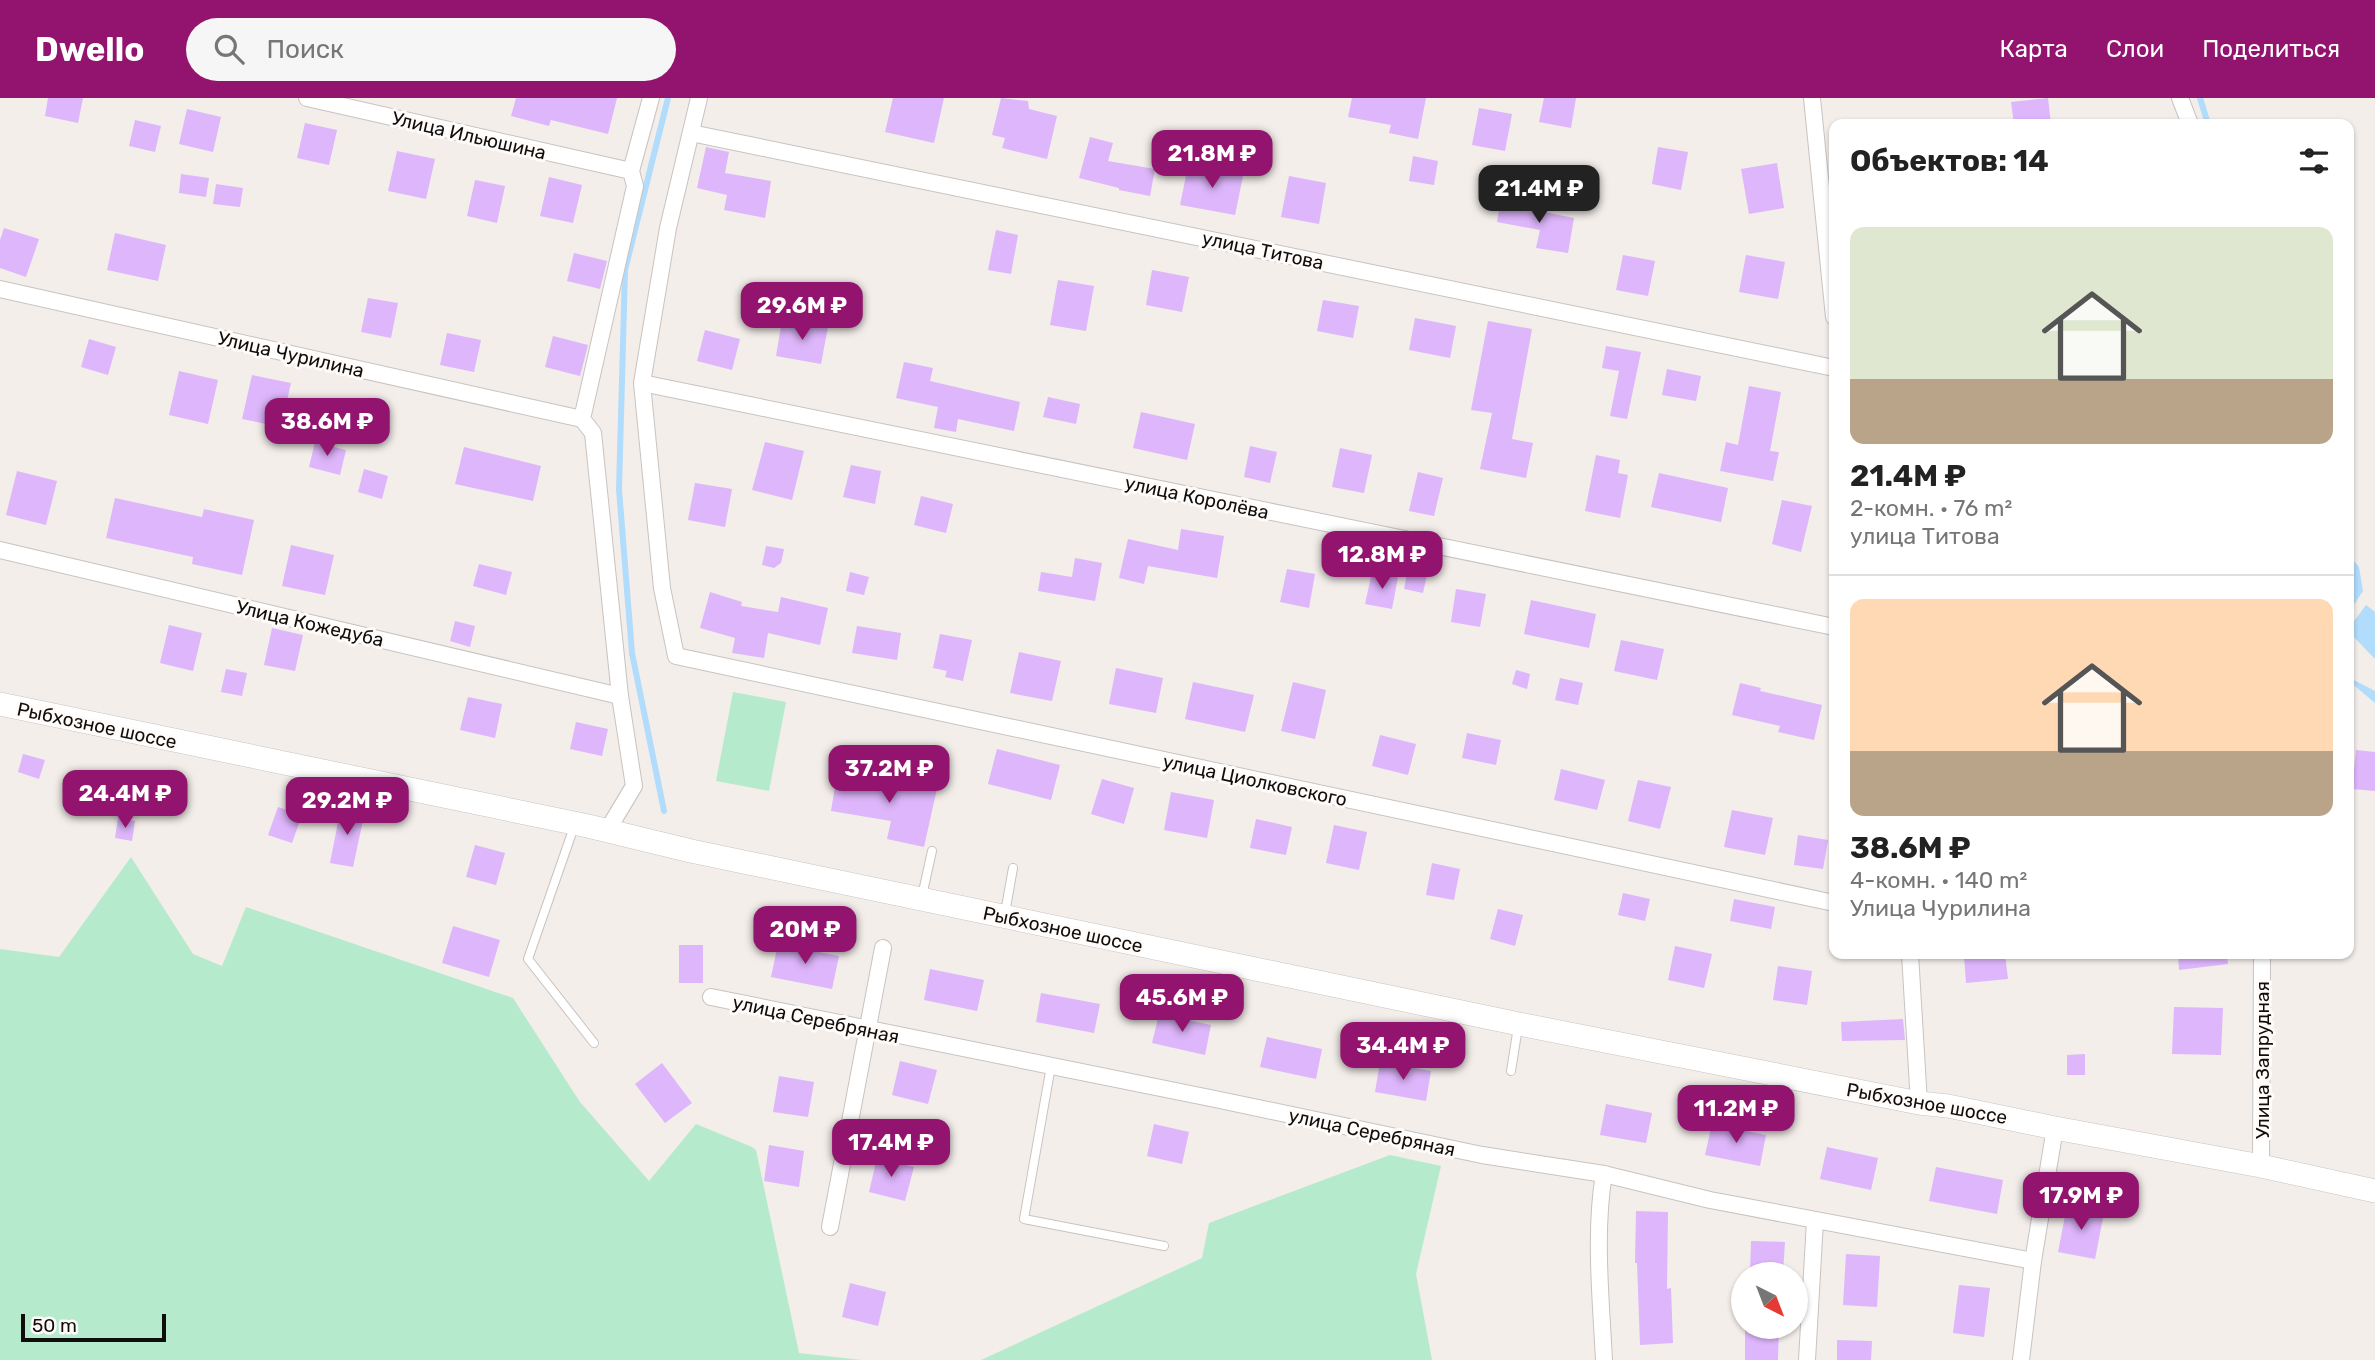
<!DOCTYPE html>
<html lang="ru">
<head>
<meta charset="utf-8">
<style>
  :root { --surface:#fff; --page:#f6f6f6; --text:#222; --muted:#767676; --line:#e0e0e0; --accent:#93146f }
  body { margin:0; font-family:Rubik,sans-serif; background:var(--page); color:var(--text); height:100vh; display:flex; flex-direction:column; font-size:26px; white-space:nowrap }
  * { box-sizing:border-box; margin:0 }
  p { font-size:23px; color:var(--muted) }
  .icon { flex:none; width:38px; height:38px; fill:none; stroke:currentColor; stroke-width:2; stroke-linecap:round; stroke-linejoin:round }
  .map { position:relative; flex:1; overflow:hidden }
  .details { position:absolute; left:1829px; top:21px; width:525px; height:840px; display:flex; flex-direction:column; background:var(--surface); border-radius:14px; box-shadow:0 2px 5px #0004 }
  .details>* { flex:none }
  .needle { width:46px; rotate:138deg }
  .tools { position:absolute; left:1731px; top:1164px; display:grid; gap:14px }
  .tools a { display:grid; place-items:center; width:77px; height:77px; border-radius:50%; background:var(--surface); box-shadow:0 2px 5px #0004; font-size:35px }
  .scale { position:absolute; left:21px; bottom:18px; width:145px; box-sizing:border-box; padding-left:7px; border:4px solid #100e0d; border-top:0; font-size:19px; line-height:24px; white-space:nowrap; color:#100e0d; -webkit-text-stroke:5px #fffbf9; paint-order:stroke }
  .price { position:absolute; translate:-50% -60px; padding:0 16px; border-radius:14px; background:var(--accent); color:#fff; font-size:23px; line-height:46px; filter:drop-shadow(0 2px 4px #0008) }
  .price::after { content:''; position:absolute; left:50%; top:42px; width:21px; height:16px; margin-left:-10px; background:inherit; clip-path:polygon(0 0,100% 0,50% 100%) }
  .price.active { background:#222; color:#fff }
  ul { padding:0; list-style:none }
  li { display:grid; align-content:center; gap:14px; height:371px; padding:0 21px }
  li+li { border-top:2px solid var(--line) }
  li span { display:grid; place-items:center; height:217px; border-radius:14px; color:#555 }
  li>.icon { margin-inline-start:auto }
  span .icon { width:126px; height:126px; fill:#fffc; stroke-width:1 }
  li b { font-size:30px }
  h2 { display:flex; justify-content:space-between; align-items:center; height:84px; padding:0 21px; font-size:30px }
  header { display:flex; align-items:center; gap:42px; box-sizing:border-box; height:98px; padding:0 35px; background:var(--accent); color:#fff }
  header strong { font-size:33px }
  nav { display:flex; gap:38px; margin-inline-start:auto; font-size:24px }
  .search { width:490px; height:63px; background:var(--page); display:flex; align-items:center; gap:18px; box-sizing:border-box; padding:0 24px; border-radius:38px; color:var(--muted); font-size:26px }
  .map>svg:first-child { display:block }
  .green { fill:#b5ebcc }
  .water { fill:#b2dcfb }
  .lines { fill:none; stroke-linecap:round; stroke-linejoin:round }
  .stream { stroke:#b2dcfb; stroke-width:6 }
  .building { fill:#deb6fb }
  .lane-casing { stroke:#c9c3c0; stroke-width:10 }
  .street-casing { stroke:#c9c3c0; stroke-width:18 }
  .secondary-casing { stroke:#c9c3c0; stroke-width:24 }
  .lane { stroke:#fff; stroke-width:8 }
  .street { stroke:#fff; stroke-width:16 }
  .secondary { stroke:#fff; stroke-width:23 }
  .labels { text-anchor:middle; stroke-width:6; stroke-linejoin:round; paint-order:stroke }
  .street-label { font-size:19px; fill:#100e0d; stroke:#fffbf9 }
</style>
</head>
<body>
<header>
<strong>Dwello</strong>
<div class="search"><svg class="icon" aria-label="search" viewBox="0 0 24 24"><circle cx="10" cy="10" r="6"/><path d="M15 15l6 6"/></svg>Поиск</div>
<nav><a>Карта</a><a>Слои</a><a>Поделиться</a></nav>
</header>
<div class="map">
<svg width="2375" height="1262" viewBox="0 0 2375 1262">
  <rect width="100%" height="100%" fill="#f3eeea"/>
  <g class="green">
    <polygon points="733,594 786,604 769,693 716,683"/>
    <polygon points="131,759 193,856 222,868 246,809 513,900 580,1004 649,1083 696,1026 752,1049 756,1052 799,1255 862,1262 0,1262 0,851 59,859"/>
    <polygon points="1390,1057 1441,1068 1416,1176 1432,1262 981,1262 1202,1160 1209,1125"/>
  </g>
  <g class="water">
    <polygon points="2349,457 2359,469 2363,493 2349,514"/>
    <polygon points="2366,507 2375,514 2375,561 2349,534 2349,530"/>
    <polygon points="2348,579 2375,593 2375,605 2349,583"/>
  </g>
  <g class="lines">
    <g class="stream">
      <polyline points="2200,0 2208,26"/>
      <polyline points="664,713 632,555 619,391 625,172 668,0"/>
    </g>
  </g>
  <g class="building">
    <polygon points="48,0 83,0 78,25 45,18"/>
    <polygon points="516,0 617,0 608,36 551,22 549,28 511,18"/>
    <polygon points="893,0 944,0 934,45 885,34"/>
    <polygon points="1001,0 1028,3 1029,11 1057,18 1047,61 1002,50 1005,40 992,37"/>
    <polygon points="1352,0 1426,0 1418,41 1389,35 1391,27 1348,19"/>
    <polygon points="1544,0 1576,0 1571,30 1539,24"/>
    <polygon points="2048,0 2051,26 2014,26 2011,4"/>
    <polygon points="1479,10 1512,16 1505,53 1472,47"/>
    <polygon points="187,11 221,19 213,54 179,46"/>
    <polygon points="135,22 161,28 155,54 129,48"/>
    <polygon points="305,25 337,32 329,67 297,60"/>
    <polygon points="1090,39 1113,45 1108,63 1155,71 1150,98 1119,92 1119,90 1079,80"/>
    <polygon points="706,49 729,54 725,75 771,83 765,120 724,112 727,97 697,90"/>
    <polygon points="1658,49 1688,54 1681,92 1652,86"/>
    <polygon points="397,53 435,61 426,101 388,93"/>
    <polygon points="1413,58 1438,63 1434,87 1409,83"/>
    <polygon points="1777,65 1784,110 1749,116 1741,71"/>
    <polygon points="1188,68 1243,78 1235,117 1180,107"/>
    <polygon points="181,76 209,80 206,99 179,95"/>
    <polygon points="1289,78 1326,85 1319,126 1281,119"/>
    <polygon points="549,79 582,87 573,125 540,118"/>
    <polygon points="475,82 505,88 497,125 467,118"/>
    <polygon points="216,86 243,90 240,109 213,106"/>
    <polygon points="1501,100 1525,104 1524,110 1574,120 1568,155 1536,150 1540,132 1497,124"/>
    <polygon points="4,130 39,141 26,179 0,170 0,142"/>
    <polygon points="996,132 1018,137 1011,176 988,172"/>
    <polygon points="115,135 166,147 158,183 107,172"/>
    <polygon points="574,155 607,163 600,191 567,183"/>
    <polygon points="1623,157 1655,163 1648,198 1616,192"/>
    <polygon points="1746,157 1785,164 1778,201 1739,194"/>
    <polygon points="1152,172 1189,179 1182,214 1146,207"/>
    <polygon points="1058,182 1094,188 1086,233 1050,227"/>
    <polygon points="368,200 398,205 391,240 361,234"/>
    <polygon points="1323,202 1359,208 1353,240 1317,233"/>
    <polygon points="1415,220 1456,228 1450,260 1409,252"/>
    <polygon points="782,222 828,229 821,266 776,258"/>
    <polygon points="1488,223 1532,231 1512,341 1533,345 1526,380 1480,371 1492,315 1471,312"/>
    <polygon points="705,232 740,241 732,272 697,263"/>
    <polygon points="447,235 481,242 474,274 440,267"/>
    <polygon points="553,238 588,247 580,278 545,269"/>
    <polygon points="89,241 116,249 108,277 81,269"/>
    <polygon points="1606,248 1641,254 1627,321 1610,318 1619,273 1602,270"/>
    <polygon points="904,264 933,270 930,283 1020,304 1014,333 958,321 956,334 934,330 938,309 896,300"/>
    <polygon points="1667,271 1701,278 1696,303 1662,297"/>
    <polygon points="179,273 218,282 208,326 169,317"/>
    <polygon points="252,277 291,285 281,329 242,321"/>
    <polygon points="1749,288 1781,294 1770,353 1779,354 1773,383 1720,373 1726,344 1738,347"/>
    <polygon points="1048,299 1080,306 1076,326 1043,319"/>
    <polygon points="1141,314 1195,326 1187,362 1133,350"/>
    <polygon points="315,344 346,352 340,377 309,369"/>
    <polygon points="765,344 804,353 792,402 752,392"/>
    <polygon points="1250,348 1277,354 1270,385 1244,379"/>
    <polygon points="464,349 541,368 533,403 455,386"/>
    <polygon points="1340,350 1372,357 1364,395 1332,389"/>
    <polygon points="1596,357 1620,362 1618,375 1628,377 1620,420 1585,413"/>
    <polygon points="851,367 881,373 875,406 843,399"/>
    <polygon points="364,371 388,378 382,401 358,394"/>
    <polygon points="17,373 57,383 46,427 6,417"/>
    <polygon points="1418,374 1443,380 1434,418 1409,413"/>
    <polygon points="1659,375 1728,390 1721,424 1651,409"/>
    <polygon points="695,385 732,391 725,429 688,422"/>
    <polygon points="921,398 953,406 946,435 914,427"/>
    <polygon points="115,400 202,419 204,411 254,422 242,477 192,466 193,459 106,440"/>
    <polygon points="1782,402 1812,408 1801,454 1772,446"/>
    <polygon points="1181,431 1224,438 1217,480 1148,468 1144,486 1119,480 1128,441 1178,452"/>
    <polygon points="291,447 334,457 325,497 282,488"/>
    <polygon points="766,448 784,451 781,465 774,470 762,467"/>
    <polygon points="1410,459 1430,463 1423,495 1404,491"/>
    <polygon points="1075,460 1102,465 1095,503 1038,493 1041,474 1072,479"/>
    <polygon points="479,466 512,474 506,497 473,488"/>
    <polygon points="1287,471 1315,476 1309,510 1280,504"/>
    <polygon points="850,474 869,479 864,497 846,493"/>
    <polygon points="1372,474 1398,479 1392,511 1365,506"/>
    <polygon points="1456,491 1486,496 1480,529 1451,524"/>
    <polygon points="710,494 742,504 741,508 778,514 781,499 828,510 820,547 768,535 764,560 732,555 735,540 700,530"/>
    <polygon points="1531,502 1596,516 1589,550 1524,536"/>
    <polygon points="455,523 475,528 470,549 450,543"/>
    <polygon points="169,527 202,535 193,573 160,565"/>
    <polygon points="857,528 901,535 897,562 852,555"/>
    <polygon points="272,530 303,537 295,573 264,567"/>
    <polygon points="940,536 972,542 963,583 945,579 947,573 933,570"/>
    <polygon points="1621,542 1664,551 1657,582 1614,573"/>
    <polygon points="1019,554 1061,563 1052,603 1010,595"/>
    <polygon points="1116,570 1163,580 1156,615 1109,606"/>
    <polygon points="226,571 247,575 242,598 221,594"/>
    <polygon points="1516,572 1530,576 1527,591 1512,586"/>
    <polygon points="1560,580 1583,585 1578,607 1555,602"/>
    <polygon points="1193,584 1254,597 1245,634 1185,621"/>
    <polygon points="1293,584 1326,592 1315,641 1281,633"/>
    <polygon points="1740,585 1761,590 1760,593 1822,607 1814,642 1778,634 1780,628 1732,617"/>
    <polygon points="468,599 502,606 495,640 460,632"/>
    <polygon points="576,624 608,631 602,658 570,651"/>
    <polygon points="1467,635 1501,642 1496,667 1462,660"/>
    <polygon points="1380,637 1416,646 1408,677 1372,668"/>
    <polygon points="997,651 1060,667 1051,702 988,686"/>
    <polygon points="2356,652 2375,654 2375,693 2352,691"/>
    <polygon points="23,656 45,662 39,681 18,674"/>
    <polygon points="1561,671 1605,682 1597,712 1554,702"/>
    <polygon points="837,676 899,687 901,678 938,686 924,749 887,741 891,723 831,713"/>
    <polygon points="1102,681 1134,690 1124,726 1091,716"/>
    <polygon points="1638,682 1671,689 1660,731 1628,723"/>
    <polygon points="1171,694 1214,702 1207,740 1164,732"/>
    <polygon points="278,709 302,717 292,745 268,737"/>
    <polygon points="341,709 365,713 353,769 330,765"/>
    <polygon points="1732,712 1773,720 1765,757 1724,749"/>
    <polygon points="118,720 135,723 132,743 115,740"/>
    <polygon points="1256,721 1292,729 1286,757 1250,750"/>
    <polygon points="1334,727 1367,734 1359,772 1326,765"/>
    <polygon points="1798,737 1828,742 1823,771 1794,767"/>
    <polygon points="475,747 505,755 496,787 466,779"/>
    <polygon points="1432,765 1460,771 1454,802 1426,797"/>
    <polygon points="1623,795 1650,801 1645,823 1618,817"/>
    <polygon points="1734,801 1775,809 1771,831 1730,823"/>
    <polygon points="1498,811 1523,817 1515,848 1490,841"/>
    <polygon points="453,828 500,842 489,879 442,865"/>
    <polygon points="778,846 839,858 832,891 771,879"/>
    <rect x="679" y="847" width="24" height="38"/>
    <polygon points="1675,848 1712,856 1704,890 1668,882"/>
    <polygon points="1981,856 2005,856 2008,881 1966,885 1964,858"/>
    <polygon points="2178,856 2227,856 2228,866 2179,872"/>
    <polygon points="1778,868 1812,873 1807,907 1773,902"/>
    <polygon points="930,871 984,882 977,913 924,902"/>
    <polygon points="1041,895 1100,906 1094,935 1036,924"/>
    <polygon points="2174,909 2223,910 2221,957 2172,956"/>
    <polygon points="1159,916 1211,927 1205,957 1152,945"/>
    <polygon points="1903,921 1905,942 1842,943 1841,924"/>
    <polygon points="1267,939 1322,951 1316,981 1260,969"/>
    <polygon points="2085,956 2085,977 2067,977 2067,957"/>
    <polygon points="900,963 937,972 928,1006 892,997"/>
    <polygon points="1380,964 1431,973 1426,1003 1375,994"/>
    <polygon points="662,965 692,1005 665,1025 635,986"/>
    <polygon points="779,978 814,984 808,1019 773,1014"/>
    <polygon points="1606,1006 1652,1015 1646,1045 1600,1037"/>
    <polygon points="1154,1026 1189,1034 1182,1066 1147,1058"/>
    <polygon points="1712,1026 1766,1037 1760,1068 1705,1057"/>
    <polygon points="769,1047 804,1053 799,1089 764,1083"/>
    <polygon points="1827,1049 1878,1060 1871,1092 1820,1081"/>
    <polygon points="877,1060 914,1069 905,1103 869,1094"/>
    <polygon points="1936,1069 2003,1082 1997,1116 1929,1103"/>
    <polygon points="2067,1108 2104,1115 2095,1161 2058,1154"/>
    <polygon points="1636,1113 1668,1114 1667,1191 1671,1190 1673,1245 1640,1247 1637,1165 1635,1165"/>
    <polygon points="1751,1143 1785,1144 1783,1176 1750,1176"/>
    <polygon points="1846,1156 1880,1158 1877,1209 1843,1207"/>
    <polygon points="850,1185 886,1194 878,1228 842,1219"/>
    <polygon points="1959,1187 1990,1190 1984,1239 1953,1235"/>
    <polygon points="1745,1228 1779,1228 1778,1262 1745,1262"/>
    <polygon points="1837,1242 1872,1243 1871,1262 1837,1262"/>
  </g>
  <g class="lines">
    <g class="lane-casing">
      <g id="lane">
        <polyline points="575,726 528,861 594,945"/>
        <polyline points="922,798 932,753"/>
        <polyline points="1005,815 1013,770"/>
        <polyline points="1051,968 1024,1121 1164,1148"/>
        <polyline points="1511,973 1518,929"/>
      </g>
    </g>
    <g class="street-casing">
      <g id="street">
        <polyline points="307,0 631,73"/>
        <polyline points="699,0 668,130 642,285 662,490 676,558 1834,805"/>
        <polyline points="1812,0 1834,219"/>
        <polyline points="2180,0 2190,26"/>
        <polyline points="691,35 1834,270"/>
        <polyline points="631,73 651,0"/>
        <polyline points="0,191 582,321"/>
        <polyline points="642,285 1834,529"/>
        <polyline points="0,452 620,598"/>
        <polyline points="607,733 634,688 620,598 593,335 582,321 635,88 631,73"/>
        <polyline points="1910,856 1919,1005"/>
        <polyline points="711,899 1215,1001 1482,1057 1604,1076 1710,1102 2033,1163"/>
        <polyline points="2261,1068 2262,856"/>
        <path d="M1604,1076c-10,58 -3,127 0,186"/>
        <polyline points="830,1129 883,850"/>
        <polyline points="1807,1262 1815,1123"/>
        <polyline points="2021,1262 2033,1163 2055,1030"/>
      </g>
    </g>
    <g class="secondary-casing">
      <polyline id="secondary" points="0,606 588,728 691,753 1519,926 1919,1005 1948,1008 2055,1030 2261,1068 2375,1093"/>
    </g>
    <use href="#lane" class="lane"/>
    <use href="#street" class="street"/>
    <use href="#secondary" class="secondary"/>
  </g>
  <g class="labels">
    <g class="street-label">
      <text transform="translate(469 37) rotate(13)" y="7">Улица Ильюшина</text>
      <text transform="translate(1263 152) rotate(12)" y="7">улица Титова</text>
      <text transform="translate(291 256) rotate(13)" y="7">Улица Чурилина</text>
      <text transform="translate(1197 399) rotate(12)" y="7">улица Королёва</text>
      <text transform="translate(310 525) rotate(13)" y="7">Улица Кожедуба</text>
      <text transform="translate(97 627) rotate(12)" y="7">Рыбхозное шоссе</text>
      <text transform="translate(1255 682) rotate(12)" y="7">улица Циолковского</text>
      <text transform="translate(1063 831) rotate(12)" y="7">Рыбхозное шоссе</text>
      <text transform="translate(816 921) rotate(12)" y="7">улица Серебряная</text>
      <text transform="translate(2262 962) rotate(-90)" y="7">Улица Запрудная</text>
      <text transform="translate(1927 1005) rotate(10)" y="7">Рыбхозное шоссе</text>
      <text transform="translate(1372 1034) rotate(12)" y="7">улица Серебряная</text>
    </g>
  </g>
</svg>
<div class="tools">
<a><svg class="needle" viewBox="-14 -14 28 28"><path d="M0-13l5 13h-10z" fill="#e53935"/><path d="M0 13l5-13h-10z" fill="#767676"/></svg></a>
</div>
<div class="scale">50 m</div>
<b class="price" style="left:1212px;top:92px">21.8M ₽</b>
<b class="price active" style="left:1539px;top:127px">21.4M ₽</b>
<b class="price" style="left:802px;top:244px">29.6M ₽</b>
<b class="price" style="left:327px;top:360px">38.6M ₽</b>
<b class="price" style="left:1382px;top:493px">12.8M ₽</b>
<b class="price" style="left:889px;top:707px">37.2M ₽</b>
<b class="price" style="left:125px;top:732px">24.4M ₽</b>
<b class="price" style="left:347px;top:739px">29.2M ₽</b>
<b class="price" style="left:805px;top:868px">20M ₽</b>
<b class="price" style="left:1182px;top:936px">45.6M ₽</b>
<b class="price" style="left:1403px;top:984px">34.4M ₽</b>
<b class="price" style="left:1736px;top:1047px">11.2M ₽</b>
<b class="price" style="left:891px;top:1081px">17.4M ₽</b>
<b class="price" style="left:2081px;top:1134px">17.9M ₽</b>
<section class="details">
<h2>Объектов: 14<svg class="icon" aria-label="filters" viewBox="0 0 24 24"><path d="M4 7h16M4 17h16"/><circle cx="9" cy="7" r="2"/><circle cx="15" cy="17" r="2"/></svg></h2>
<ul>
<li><span style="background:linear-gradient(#dfe7d0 70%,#b9a48a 0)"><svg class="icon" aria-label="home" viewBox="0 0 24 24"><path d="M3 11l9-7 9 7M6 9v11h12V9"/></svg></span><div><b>21.4M ₽</b><p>2-комн. · 76 m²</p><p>улица Титова</p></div></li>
<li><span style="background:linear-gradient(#ffd9b3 70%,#b9a48a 0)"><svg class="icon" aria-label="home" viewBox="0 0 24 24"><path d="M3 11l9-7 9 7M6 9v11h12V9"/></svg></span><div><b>38.6M ₽</b><p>4-комн. · 140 m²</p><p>Улица Чурилина</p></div></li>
</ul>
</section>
</div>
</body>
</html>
